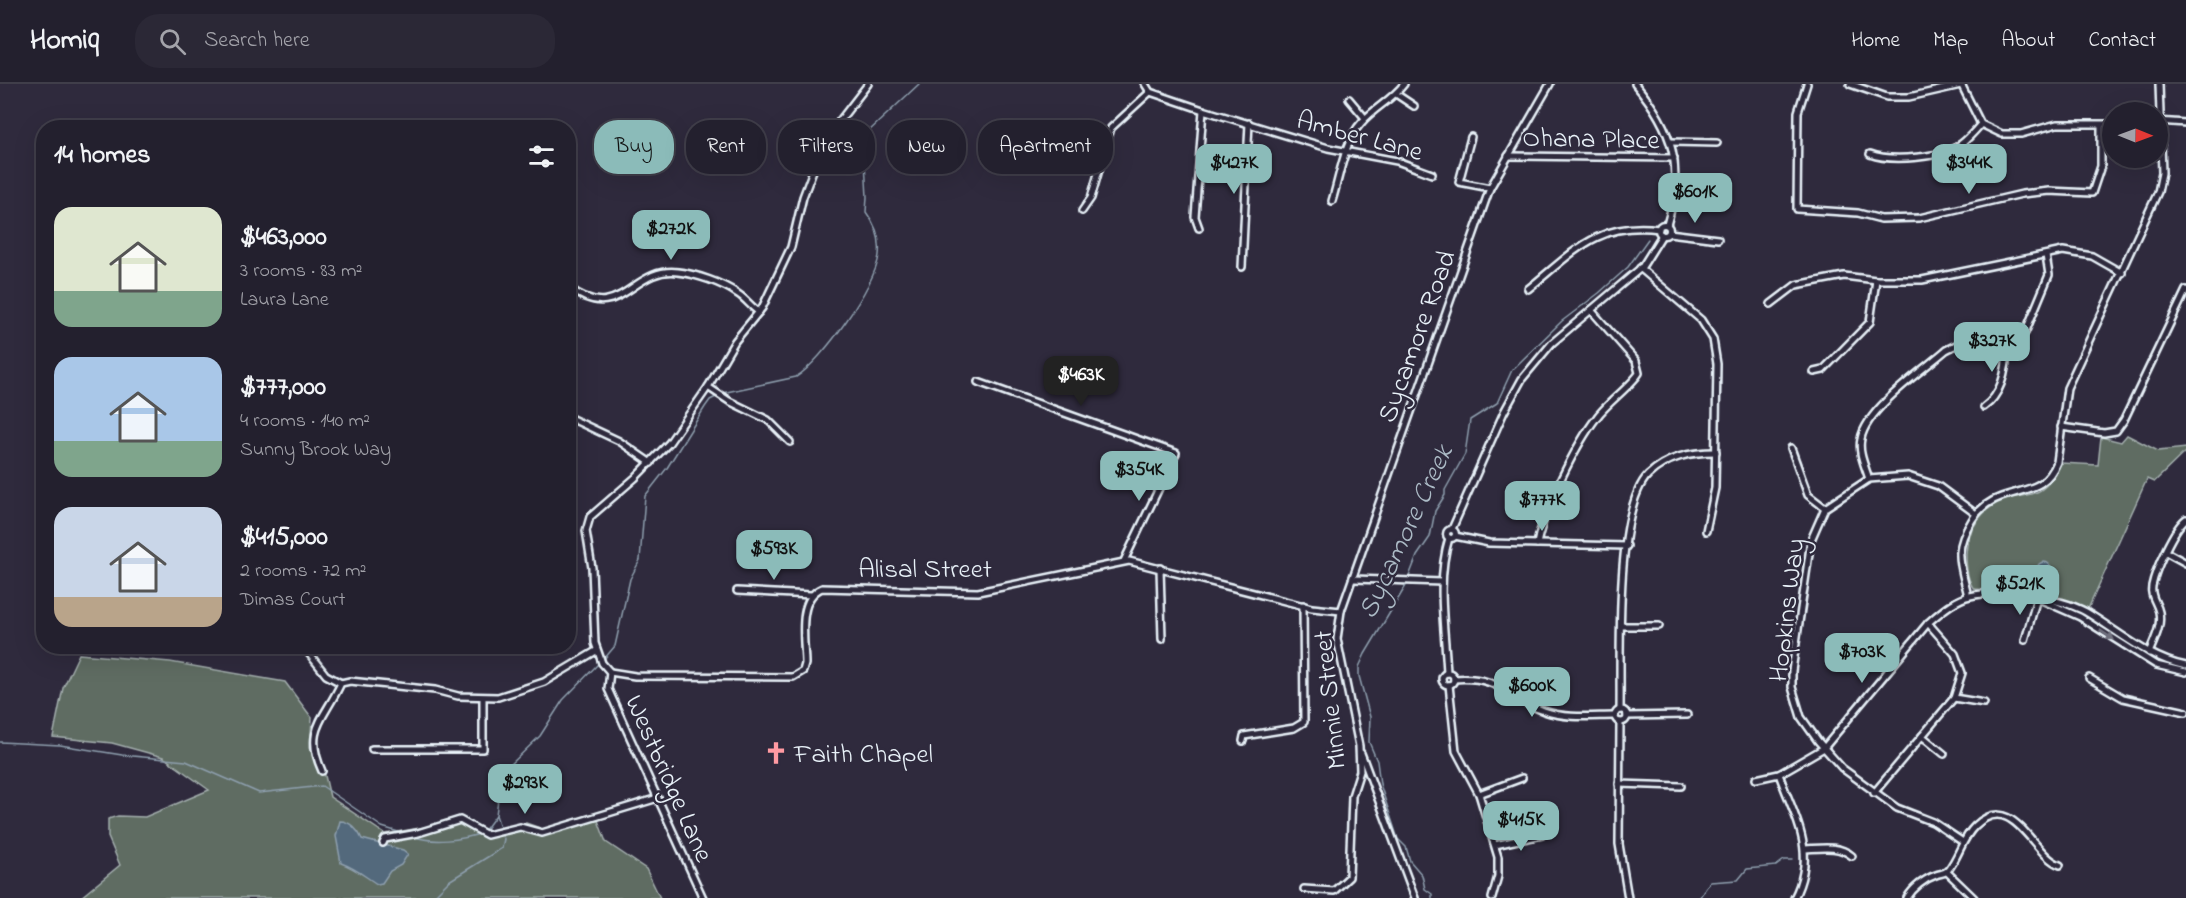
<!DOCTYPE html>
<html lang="en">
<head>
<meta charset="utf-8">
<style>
  :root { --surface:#23202e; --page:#2b2836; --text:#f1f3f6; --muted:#a3a3aa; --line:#403e4a; --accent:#8bbbb9 }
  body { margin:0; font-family:"Indie Flower",sans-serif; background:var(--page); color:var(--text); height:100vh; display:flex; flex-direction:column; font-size:22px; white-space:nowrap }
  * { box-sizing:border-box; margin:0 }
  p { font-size:20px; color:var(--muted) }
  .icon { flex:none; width:33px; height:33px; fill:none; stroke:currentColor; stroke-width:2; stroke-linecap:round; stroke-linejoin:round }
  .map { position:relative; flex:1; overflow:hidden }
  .drawer { position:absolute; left:36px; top:36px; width:540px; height:534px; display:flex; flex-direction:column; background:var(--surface); border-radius:24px; box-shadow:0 6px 24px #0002,0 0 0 2px var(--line) }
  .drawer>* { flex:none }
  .top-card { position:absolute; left:594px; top:36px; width:570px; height:54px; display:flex; gap:12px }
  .needle { width:39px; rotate:91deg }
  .tools { position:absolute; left:2102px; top:18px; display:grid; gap:12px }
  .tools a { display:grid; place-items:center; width:66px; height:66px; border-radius:50%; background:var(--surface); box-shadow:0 6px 24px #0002,0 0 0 2px var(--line); font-size:30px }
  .price { position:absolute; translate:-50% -51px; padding:0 14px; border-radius:12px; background:var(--accent); color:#111; font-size:20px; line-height:39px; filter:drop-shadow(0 2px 3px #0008) }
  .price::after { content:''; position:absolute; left:50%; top:36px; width:18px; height:14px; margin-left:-9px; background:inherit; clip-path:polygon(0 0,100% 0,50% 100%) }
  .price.current { background:#222; color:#fff }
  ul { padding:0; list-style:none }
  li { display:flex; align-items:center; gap:18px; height:150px; padding:0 18px }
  li span { display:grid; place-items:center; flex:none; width:168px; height:120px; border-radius:18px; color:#555 }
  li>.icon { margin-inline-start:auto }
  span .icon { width:72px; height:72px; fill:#fffc; stroke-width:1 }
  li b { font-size:26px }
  h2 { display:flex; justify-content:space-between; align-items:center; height:72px; padding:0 18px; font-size:26px }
  .chip { padding:0 21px; border-radius:24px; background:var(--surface); box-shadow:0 6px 24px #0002,0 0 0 2px var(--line); font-size:21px; line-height:54px }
  .chip.current { background:var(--accent); color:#111 }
  header { display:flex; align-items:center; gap:36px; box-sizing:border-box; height:84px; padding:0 30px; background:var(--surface); border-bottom:2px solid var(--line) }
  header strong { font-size:28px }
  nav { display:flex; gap:33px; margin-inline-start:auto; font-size:21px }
  .search { width:420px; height:54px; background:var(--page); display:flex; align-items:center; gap:15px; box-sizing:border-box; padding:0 21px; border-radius:24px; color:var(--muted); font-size:22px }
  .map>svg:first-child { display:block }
  .green { fill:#5e6c62; stroke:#a3aead; stroke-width:1.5 }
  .water { fill:#52697c; stroke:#8e9fae; stroke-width:1.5 }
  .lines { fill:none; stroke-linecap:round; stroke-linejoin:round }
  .stream { stroke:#8e9fae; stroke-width:1.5 }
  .minor-casing { stroke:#e8f1f8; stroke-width:10 }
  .minor { stroke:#2f2a3d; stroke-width:5 }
  .oneway { fill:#70707e }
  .labels { text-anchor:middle; stroke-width:5; stroke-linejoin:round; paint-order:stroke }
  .street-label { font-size:27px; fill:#e8f1f8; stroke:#2f2a3d }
  .poi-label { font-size:27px; fill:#e8f1f8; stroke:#2f2a3d; text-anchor:start }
  .water-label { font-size:28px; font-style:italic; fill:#acbbc6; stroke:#2f2a3d }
</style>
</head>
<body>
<header>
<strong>Homiq</strong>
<div class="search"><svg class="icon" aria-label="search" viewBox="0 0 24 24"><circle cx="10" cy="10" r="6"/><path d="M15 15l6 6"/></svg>Search here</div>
<nav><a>Home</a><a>Map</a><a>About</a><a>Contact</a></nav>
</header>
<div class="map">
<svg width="2186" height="814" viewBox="0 0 2186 814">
  <rect width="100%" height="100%" fill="#2f2a3d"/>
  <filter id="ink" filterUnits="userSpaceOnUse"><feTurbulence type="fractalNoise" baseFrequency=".0167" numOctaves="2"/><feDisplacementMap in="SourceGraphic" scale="12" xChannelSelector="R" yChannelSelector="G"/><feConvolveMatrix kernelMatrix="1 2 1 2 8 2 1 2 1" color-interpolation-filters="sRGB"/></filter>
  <g filter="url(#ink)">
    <g class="green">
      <path d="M2127,351l31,16 28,-3v3l-32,31 -7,-3 -59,130c-37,-17 -74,-20 -114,-20 -7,-9 -8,-23 -8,-35 1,-24 17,-48 41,-55 11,-3 22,-3 32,-8 11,-6 17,-17 22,-28l37,2 3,-28 20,5z"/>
      <polygon points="79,570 170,578 285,598 312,634 310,663 323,683 330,713 385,750 431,742 460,732 487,747 526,739 543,745 596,731 606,758 646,785 660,814 80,814 120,781 108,753 108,735 118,732 145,733 209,706 163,673 112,659 53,653 63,604"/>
    </g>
    <g class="water">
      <circle cx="2044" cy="485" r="7"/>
      <path d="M340,737c10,0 18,9 22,18l41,11 5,4 -7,11 -11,6 -8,12 -5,1c-13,-8 -20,-15 -36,-21l-5,-27z"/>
    </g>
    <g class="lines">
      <g class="stream">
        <path d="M722,309l74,-16c26,-16 80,-92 83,-122 2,-17 -3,-30 -13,-43l1,-15 -3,-52 4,-13 51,-48"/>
        <polyline points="1408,495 1417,472 1430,453 1435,427 1445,411 1445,406 1465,370 1470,336 1497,319 1512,286 1562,237 1599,209 1628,183 1648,155"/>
        <polyline points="1407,500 1365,570 1359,583 1359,592 1370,633 1369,658 1377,677 1380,700 1398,755 1406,763 1410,777 1422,791 1425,805 1432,810 1432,814"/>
        <polyline points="604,575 615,562 630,495 640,476 645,412 667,384 705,323 710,316 718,312"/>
        <polyline points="0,658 60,661 122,671 186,677 259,709 322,702 382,743 405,750"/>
        <polyline points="485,746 496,731"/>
        <path d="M413,752c19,8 49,4 69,-3"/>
        <polyline points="432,814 449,797 502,764 504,755 496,731 500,698 504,687 540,652 563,616 600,578"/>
        <polyline points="1699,814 1710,798 1738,796 1747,785 1776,782 1784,776 1792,776"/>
      </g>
      <g class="minor-casing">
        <g id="minor">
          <polyline points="1145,0 1150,8 1203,26 1328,64 1397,77 1432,90"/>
          <path d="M1635,0c39,46 49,83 32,141"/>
          <polyline points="1807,0 1798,28 1797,125 1858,129 1881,135 1919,134 2022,110 2049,107 2092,109 2101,82 2101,41"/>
          <polyline points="1850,0 1887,13 1909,13 1961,1"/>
          <polyline points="1961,0 1981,40 2002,50 2021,50 2057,40 2112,40"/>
          <polyline points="1396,10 1414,22"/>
          <polyline points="1349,15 1365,34"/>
          <polyline points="2157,37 2186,39"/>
          <polyline points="1471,53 1459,98 1490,104"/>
          <polyline points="1671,58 1717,59"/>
          <path d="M1870,70c21,8 73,4 91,-10 7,-5 14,-13 20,-20"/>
          <polyline points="1508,72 1674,74"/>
          <path d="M1332,117c8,-25 12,-60 30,-79 13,-15 30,-22 42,-38"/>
          <polyline points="1082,127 1091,114 1111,44 1150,8"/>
          <circle cx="1664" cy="146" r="5.5"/>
          <polyline points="1199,144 1195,133 1203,26"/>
          <polyline points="1669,149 1718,155"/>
          <polyline points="1242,183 1249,39"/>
          <polyline points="1640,184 1701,236 1713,255 1717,280 1715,404 1706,447"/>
          <path d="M568,203c53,40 63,-21 110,-15 18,2 45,11 60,22 8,5 13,13 21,18"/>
          <path d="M1528,205c45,-36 69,-68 131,-60"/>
          <polyline points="1771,220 1796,201 1844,192 1876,196 1922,196 2063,167 2092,172 2122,189"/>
          <polyline points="1814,288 1823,286 1870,238 1876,196"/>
          <polyline points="978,298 1176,369 1124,477"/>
          <polyline points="708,303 729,317 768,336 790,358"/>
          <path d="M1984,323c20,-14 23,-41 23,-63"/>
          <polyline points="568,333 619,357 651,379"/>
          <polyline points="2061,343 2104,349 2116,347 2124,336 2186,206"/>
          <polyline points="1791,364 1808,411 1825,424"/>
          <path d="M1869,395c-4,-13 -11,-27 -8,-40 5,-30 62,-69 85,-89l14,-7 16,-3 31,4 18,-11 24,-58 -3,-20"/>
          <polyline points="1452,445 1504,328 1522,295 1552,259 1642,183 1662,151"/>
          <circle cx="1451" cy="450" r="4.5"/>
          <polyline points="1455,452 1489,459 1627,462"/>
          <path d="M1537,460c6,-33 39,-100 60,-127 10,-14 35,-32 42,-44l-3,-12 -45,-51"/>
          <polyline points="2166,468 2186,479"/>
          <polyline points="1160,484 1162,555"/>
          <polyline points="1354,495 1442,498"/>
          <polyline points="737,507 811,511"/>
          <path d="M1968,512c-8,-34 -15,-45 4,-76 7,-11 17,-19 29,-23 25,-9 45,-7 56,-35l10,-74 91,-196 4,-19 -3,-89"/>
          <polyline points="2039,515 2080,533 2156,581 2186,588"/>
          <polyline points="1622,542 1659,542"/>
          <polyline points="2025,556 2037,514"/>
          <polyline points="303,562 326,591 341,599"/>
          <path d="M2149,569c5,-13 13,-27 10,-41 -2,-10 -9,-15 -7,-26 3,-16 22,-58 34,-67"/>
          <path d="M610,588l25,4 158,1 10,-6 2,-7c0,-22 -9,-65 17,-76l156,4 151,-31 183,47 29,3"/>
          <polyline points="610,588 602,579 595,559 592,484 586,447 590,433 635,394 669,359 708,303 735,257 762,224 791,163 803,113 820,68 828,52 868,0"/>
          <polyline points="610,588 608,605 703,814"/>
          <circle cx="1448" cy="595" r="6"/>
          <path d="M1447,589c-2,-45 -11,-92 2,-135"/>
          <polyline points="2089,594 2123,614 2186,628"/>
          <path d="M1454,595c47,-4 52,19 90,32 22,8 48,5 70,5"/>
          <polyline points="1449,601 1456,667 1479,710 1498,773 1498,792 1492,814"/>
          <polyline points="1954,614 1984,619"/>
          <circle cx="1621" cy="632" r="6"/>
          <path d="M1620,626c1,-51 -6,-200 28,-235 19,-18 42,-23 68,-23"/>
          <polyline points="1627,632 1687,631"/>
          <polyline points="1620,638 1619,760 1628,814"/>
          <polyline points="1922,652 1944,670"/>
          <polyline points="1243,657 1244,652 1294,644 1304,638 1303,521"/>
          <polyline points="372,665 483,665 483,614"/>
          <polyline points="1361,669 1415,814"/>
          <path d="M322,687c-19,-42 3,-52 19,-88l9,-2 85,9 23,6 40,1 46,-15 52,-31"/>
          <path d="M1779,690c16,45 39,78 15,124"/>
          <path d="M1756,695l23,-5 45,-26 104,-125c11,-10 27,-24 42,-27 31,-7 88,1 116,16 32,19 63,47 100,54"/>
          <polyline points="1619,700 1681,702"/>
          <polyline points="1874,709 1954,614 1962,589 1955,570 1928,539"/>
          <polyline points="1479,710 1522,694"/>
          <polyline points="1963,758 1933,738 1897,724 1842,684 1818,657 1801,633 1792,603 1792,587 1811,456 1825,424 1869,395 1908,392 1938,402 1976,430"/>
          <polyline points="383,759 385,755 418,749 460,736 487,751 520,743 542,749 658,714"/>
          <polyline points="1495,761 1542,751"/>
          <path d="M1806,765c16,-1 33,-4 46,7"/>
          <polyline points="1947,788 1974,814"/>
          <polyline points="1304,805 1334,807 1349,793 1352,712 1360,687 1359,662 1337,555 1341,527 1490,104 1550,0"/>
          <path d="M1907,814c6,-10 17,-19 29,-23 4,-2 9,-1 12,-5 11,-13 14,-32 27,-44 38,-37 58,30 85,39"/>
        </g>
      </g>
      <use href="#minor" class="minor"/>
    </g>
    <defs><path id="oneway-solid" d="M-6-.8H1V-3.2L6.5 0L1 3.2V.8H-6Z" transform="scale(1.5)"/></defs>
    <use class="oneway" href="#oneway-solid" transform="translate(2107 551) rotate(34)"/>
  </g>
  <defs>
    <g id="church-bare" transform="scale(1.8)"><path d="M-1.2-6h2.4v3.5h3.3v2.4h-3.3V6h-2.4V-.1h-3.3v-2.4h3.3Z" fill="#ff9aa2" stroke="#2f2a3d" stroke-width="2.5" paint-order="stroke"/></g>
  </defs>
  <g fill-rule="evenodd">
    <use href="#church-bare" x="776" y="669"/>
  </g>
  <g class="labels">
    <g class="street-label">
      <text transform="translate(1360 51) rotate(15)" y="9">Amber Lane</text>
      <text transform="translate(1591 54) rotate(1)" y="9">Ohana Place</text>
      <text transform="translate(1416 252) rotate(-70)" y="9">Sycamore Road</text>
      <text x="925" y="493">Alisal Street</text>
      <text transform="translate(1786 526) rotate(-83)" y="9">Hopkins Way</text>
      <text transform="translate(1329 616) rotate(-96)" y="9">Minnie Street</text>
      <text transform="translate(670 694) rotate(66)" y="9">Westbridge Lane</text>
    </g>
    <g class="poi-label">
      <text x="794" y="678">Faith Chapel</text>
    </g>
    <g class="water-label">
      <text transform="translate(1404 447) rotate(-65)" y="10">Sycamore Creek</text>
    </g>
  </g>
</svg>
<div class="tools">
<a><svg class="needle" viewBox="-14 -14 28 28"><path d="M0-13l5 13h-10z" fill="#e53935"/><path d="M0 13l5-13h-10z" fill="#a3a3aa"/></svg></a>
</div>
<b class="price" style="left:1234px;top:111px">$427K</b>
<b class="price" style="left:1969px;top:111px">$344K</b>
<b class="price" style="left:1695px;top:140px">$601K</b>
<b class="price" style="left:671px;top:177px">$272K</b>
<b class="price" style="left:1992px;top:289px">$327K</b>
<b class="price current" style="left:1081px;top:323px">$463K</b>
<b class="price" style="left:1139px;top:418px">$354K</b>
<b class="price" style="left:1542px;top:448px">$777K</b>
<b class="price" style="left:774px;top:497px">$593K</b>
<b class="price" style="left:2020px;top:532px">$521K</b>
<b class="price" style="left:1862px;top:600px">$703K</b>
<b class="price" style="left:1532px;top:634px">$600K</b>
<b class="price" style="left:525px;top:731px">$293K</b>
<b class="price" style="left:1521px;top:768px">$415K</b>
<div class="top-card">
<a class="chip current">Buy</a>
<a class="chip">Rent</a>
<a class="chip">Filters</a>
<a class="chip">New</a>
<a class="chip">Apartment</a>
</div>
<section class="drawer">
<h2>14 homes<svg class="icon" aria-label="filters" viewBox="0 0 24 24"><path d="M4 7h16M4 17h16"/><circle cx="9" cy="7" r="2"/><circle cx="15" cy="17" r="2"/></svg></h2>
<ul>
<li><span style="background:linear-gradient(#dfe7d0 70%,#7fa58c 0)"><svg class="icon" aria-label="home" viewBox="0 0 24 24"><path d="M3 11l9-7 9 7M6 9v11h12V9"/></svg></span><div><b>$463,000</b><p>3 rooms · 83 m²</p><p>Laura Lane</p></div></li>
<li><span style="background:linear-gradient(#a9c7e8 70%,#7fa58c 0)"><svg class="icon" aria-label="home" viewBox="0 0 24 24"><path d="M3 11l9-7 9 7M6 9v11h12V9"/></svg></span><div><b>$777,000</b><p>4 rooms · 140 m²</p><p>Sunny Brook Way</p></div></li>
<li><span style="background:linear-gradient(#c9d6e8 75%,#b9a48a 0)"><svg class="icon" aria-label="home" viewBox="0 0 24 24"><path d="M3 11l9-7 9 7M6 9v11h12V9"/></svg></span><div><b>$415,000</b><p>2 rooms · 72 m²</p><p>Dimas Court</p></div></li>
</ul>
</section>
</div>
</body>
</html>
